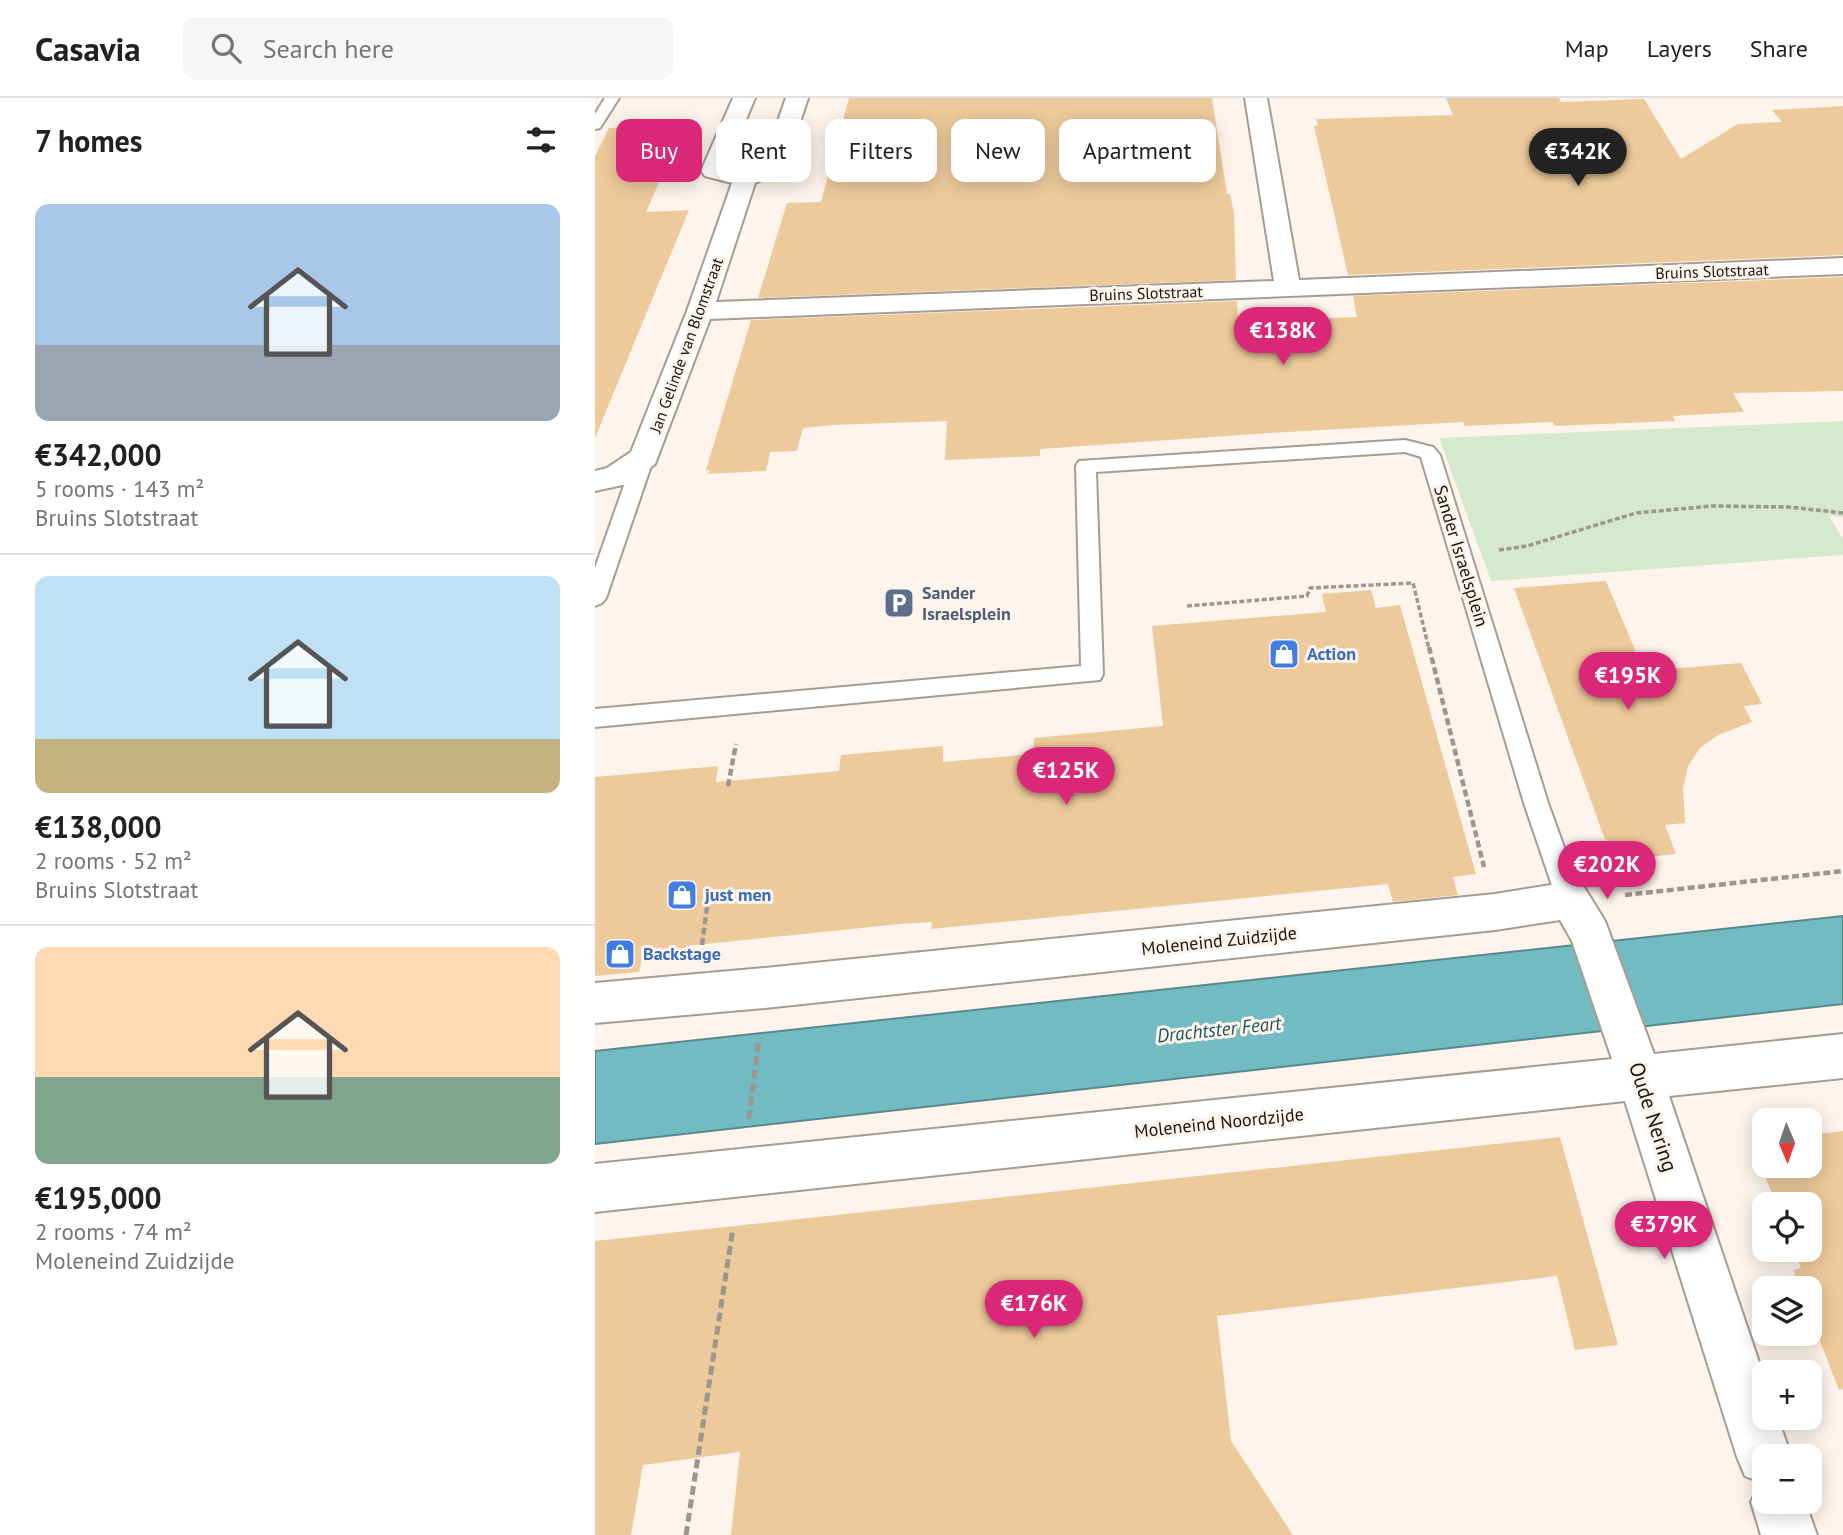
<!DOCTYPE html>
<html lang="en">
<head>
<meta charset="utf-8">
<style>
  :root { --surface:#fff; --page:#f6f6f6; --text:#202124; --muted:#757577; --line:#e0e0e0; --accent:#db2777 }
  body { margin:0; font-family:"PT Sans",sans-serif; background:var(--page); color:var(--text); height:100vh; display:flex; flex-direction:column; font-size:26px; white-space:nowrap }
  * { box-sizing:border-box; margin:0 }
  p { font-size:23px; color:var(--muted) }
  .icon { flex:none; width:38px; height:38px; fill:none; stroke:currentColor; stroke-width:2; stroke-linecap:round; stroke-linejoin:round }
  .map { position:relative; flex:1; overflow:hidden }
  .panel { display:flex; flex-direction:column; background:var(--surface); width:595px }
  .panel>* { flex:none }
  .guide { position:absolute; left:21px; top:21px; width:665px; height:63px; display:flex; gap:14px }
  .needle { width:46px; rotate:178deg }
  .fabs { position:absolute; left:1157px; top:1010px; display:grid; gap:14px }
  .fabs a { display:grid; place-items:center; width:70px; height:70px; border-radius:14px; background:var(--surface); box-shadow:0 4px 18px #0003; font-size:35px }
  .price { position:absolute; translate:-50% -60px; padding:0 16px; border-radius:24px; background:var(--accent); color:#fff; font-size:23px; line-height:46px; filter:drop-shadow(0 2px 4px #0008) }
  .price::after { content:''; position:absolute; left:50%; top:42px; width:21px; height:16px; margin-left:-10px; background:inherit; clip-path:polygon(0 0,100% 0,50% 100%) }
  .price.active { background:#222; color:#fff }
  ul { padding:0; list-style:none }
  li { display:grid; align-content:center; gap:14px; height:371px; padding:0 35px }
  li+li { border-top:2px solid var(--line) }
  li span { display:grid; place-items:center; height:217px; border-radius:14px; color:#555 }
  li>.icon { margin-inline-start:auto }
  span .icon { width:126px; height:126px; fill:#fffc; stroke-width:1 }
  li b { font-size:30px }
  h2 { display:flex; justify-content:space-between; align-items:center; height:84px; padding:0 35px; font-size:30px }
  .chip { padding:0 24px; border-radius:14px; background:var(--surface); box-shadow:0 4px 18px #0003; font-size:24px; line-height:63px }
  .chip.active { background:var(--accent); color:#fff }
  header { display:flex; align-items:center; gap:42px; box-sizing:border-box; height:98px; padding:0 35px; background:var(--surface); border-bottom:2px solid var(--line) }
  header strong { font-size:33px }
  nav { display:flex; gap:38px; margin-inline-start:auto; font-size:24px }
  .search { width:490px; height:63px; background:var(--page); display:flex; align-items:center; gap:18px; box-sizing:border-box; padding:0 24px; border-radius:14px; color:var(--muted); font-size:26px }
  main { display:flex; flex:1; min-height:0 }
  .map>svg:first-child { display:block }
  .green { fill:#d5e9cc }
  .water { fill:#72bbc2; stroke:#57898d; stroke-width:2 }
  .building { fill:#edca9b }
  .lines { fill:none; stroke-linecap:round; stroke-linejoin:round }
  .lane-casing { stroke:#a79c92; stroke-width:4 }
  .street-casing { stroke:#a79c92; stroke-width:4 }
  .path-far2 { stroke:#9d968f; stroke-width:3.5; stroke-dasharray:5 2.5; stroke-linecap:butt }
  .path-far1 { stroke:#9d968f; stroke-width:4.5; stroke-dasharray:7 3.5; stroke-linecap:butt }
  .path { stroke:#9d968f; stroke-width:5; stroke-dasharray:9 4.5; stroke-linecap:butt }
  .lane { fill:#fff; fill-rule:evenodd }
  .street { fill:#fff; fill-rule:evenodd }
  .labels { text-anchor:middle; stroke-width:6; stroke-linejoin:round; paint-order:stroke }
  .far-street-label { font-size:16px; fill:#191511; stroke:#fef4eb }
  .street-label { font-size:18px; fill:#191511; stroke:#fef4eb }
  .service-label { font-size:18px; font-weight:bold; fill:#4e5e75; stroke:#fef4eb; text-anchor:start }
  .shop-label { font-size:18px; font-weight:bold; fill:#366cbe; stroke:#fef4eb; text-anchor:start }
  .water-label { font-size:19px; font-style:italic; fill:#17565b; stroke:#fef4eb }
  .near-street-label { font-size:21px; fill:#191511; stroke:#fef4eb }
</style>
</head>
<body>
<header>
<strong>Casavia</strong>
<div class="search"><svg class="icon" aria-label="search" viewBox="0 0 24 24"><circle cx="10" cy="10" r="6"/><path d="M15 15l6 6"/></svg>Search here</div>
<nav><a>Map</a><a>Layers</a><a>Share</a></nav>
</header>
<main>
<section class="panel">
<h2>7 homes<svg class="icon" aria-label="filters" viewBox="0 0 24 24"><path d="M4 7h16M4 17h16"/><circle cx="9" cy="7" r="2"/><circle cx="15" cy="17" r="2"/></svg></h2>
<ul>
<li><span style="background:linear-gradient(#a9c7e8 65%,#9aa5b1 0)"><svg class="icon" aria-label="home" viewBox="0 0 24 24"><path d="M3 11l9-7 9 7M6 9v11h12V9"/></svg></span><div><b>€342,000</b><p>5 rooms · 143 m²</p><p>Bruins Slotstraat</p></div></li>
<li><span style="background:linear-gradient(#bfe0f5 75%,#c2b280 0)"><svg class="icon" aria-label="home" viewBox="0 0 24 24"><path d="M3 11l9-7 9 7M6 9v11h12V9"/></svg></span><div><b>€138,000</b><p>2 rooms · 52 m²</p><p>Bruins Slotstraat</p></div></li>
<li><span style="background:linear-gradient(#ffd9b3 60%,#7fa58c 0)"><svg class="icon" aria-label="home" viewBox="0 0 24 24"><path d="M3 11l9-7 9 7M6 9v11h12V9"/></svg></span><div><b>€195,000</b><p>2 rooms · 74 m²</p><p>Moleneind Zuidzijde</p></div></li>
</ul>
</section>
<div class="map">
<svg width="1248" height="1437" viewBox="0 0 1248 1437">
  <rect width="100%" height="100%" fill="#fef4eb"/>
  <polygon class="green" points="1248,323 1248,419 1234,418 1248,441 1248,457 896,483 844,340"/>
  <polygon class="water" points="1248,818 1248,906 0,1046 0,953"/>
  <g class="building">
    <polygon points="254,0 617,0 632,96 635,96 639,115 641,182 163,200 192,105 226,104"/>
    <polygon points="851,0 964,0 966,4 1049,1 1086,61 1143,26 1187,24 1177,12 1248,8 1248,157 753,177 719,28 723,28 721,21 858,17"/>
    <polygon points="89,27 51,114 94,112 0,340 0,58 14,30"/>
    <polygon points="1248,179 1248,293 1138,295 1149,314 1078,318 1080,323 960,328 958,324 869,328 868,324 674,335 445,351 445,358 350,362 352,323 237,327 208,330 202,353 175,354 171,373 113,376 115,372 111,372 156,222 642,203 643,223 710,221 762,219 758,198"/>
    <polygon points="1011,483 1049,573 1146,565 1167,606 1149,608 1157,624 1123,637 1105,650 1093,668 1088,690 1090,725 1070,727 1081,756 1049,759 1034,757 1019,750 1009,739 919,490"/>
    <polygon points="776,492 781,510 805,507 881,776 858,779 863,797 798,804 793,786 336,831 337,824 305,826 91,848 89,856 47,861 44,874 0,878 0,679 123,668 121,684 244,673 246,657 348,648 348,664 438,656 439,640 568,628 557,528 731,514 727,496"/>
    <polygon points="1248,1033 1248,1291 1244,1292 1214,1215 1214,1190 1205,1190 1198,1172 1206,1170 1198,1152 1214,1152 1214,1106 1181,1106 1157,1045 1169,1043 1169,1068 1214,1068 1214,1037"/>
    <polygon points="965,1039 1023,1247 980,1252 962,1178 622,1218 636,1343 698,1437 136,1437 145,1354 48,1367 36,1437 0,1437 0,1143"/>
  </g>
  <g class="lines">
    <g class="lane-casing">
      <g id="lane">
        <polygon points="10,0 24,0 5,30 0,31 0,16"/>
        <polygon points="810,342 838,349 845,357 953,705 988,802 984,810 975,813 966,810 962,802 929,705 826,359 810,354 501,374 508,576 505,582 0,629 0,611 486,568 481,368 484,363"/>
        <polygon points="49,353 56,355 59,359 11,500 7,505 0,508 0,470 39,359 42,355"/>
      </g>
    </g>
    <g class="street-casing">
      <g id="street">
        <polygon points="138,0 160,0 131,69 148,73 168,65 191,0 213,0 190,69 186,74 160,85 121,204 679,183 650,0 672,0 704,182 1248,160 1248,176 115,221 60,366 32,386 0,393 0,373 12,370 36,354 92,213 137,85 110,78 106,73"/>
        <polygon points="975,784 989,789 1010,823 1059,956 1248,936 1248,980 1074,998 1169,1279 1169,1320 1183,1320 1196,1358 1169,1358 1169,1404 1210,1404 1222,1437 1166,1437 1156,1404 1165,1384 1150,1378 1142,1359 1030,1003 0,1114 0,1066 1017,961 977,843 965,822 900,832 170,910 0,925 0,885 170,870 900,796"/>
      </g>
    </g>
    <g class="path-far2">
      <polyline points="904,452 932,448 1041,415 1117,408 1194,409 1248,415"/>
      <polyline points="592,508 712,498 715,490 818,485 834,551"/>
    </g>
    <g class="path-far1">
      <polyline points="834,549 889,769"/>
      <polyline points="133,688 141,646"/>
      <polyline points="1030,797 1248,773"/>
      <polyline points="107,847 113,802"/>
    </g>
    <g class="path">
      <polyline points="154,1021 164,940"/>
      <polyline points="91,1437 138,1130"/>
    </g>
    <use href="#lane" class="lane"/>
    <use href="#street" class="street"/>
  </g>
  <defs>
    <g id="parking-square" transform="scale(1.575)"><rect x="-9" y="-9" width="18" height="18" rx="4" fill="#5c6f8a" stroke="#fef4eb"/><path d="M-3.5-5.5H1a3.5 3.5 0 0 1 0 7H-1V5.5H-3.5ZM-1-3.4V-.6H.8a1.4 1.4 0 0 0 0-2.8Z" fill="#fff"/></g>
    <g id="shop-square" transform="scale(1.575)"><rect x="-9" y="-9" width="18" height="18" rx="4" fill="#3f7fe0" stroke="#fef4eb"/><path d="M-5-2.5h2.3a2.7 3.5 0 0 1 5.4 0H5L5.5 6h-11ZM-1.5-2.5h3a1.5 2.3 0 0 0-3 0Z" fill="#fff"/></g>
  </defs>
  <g fill-rule="evenodd">
    <use href="#parking-square" x="304" y="505"/>
    <use href="#shop-square" x="689" y="556"/>
    <use href="#shop-square" x="87" y="797"/>
    <use href="#shop-square" x="25" y="856"/>
  </g>
  <g class="labels">
    <g class="far-street-label">
      <text transform="translate(1117 173) rotate(-2)" y="6">Bruins Slotstraat</text>
      <text transform="translate(551 195) rotate(-2)" y="6">Bruins Slotstraat</text>
      <text transform="translate(91 247) rotate(-70)" y="6">Jan Gelinde van Blomstraat</text>
    </g>
    <g class="street-label">
      <text transform="translate(866 458) rotate(73)" y="6">Sander Israelsplein</text>
      <text transform="translate(624 843) rotate(-6)" y="6">Moleneind Zuidzijde</text>
      <text transform="translate(624 1025) rotate(-6)" y="6">Moleneind Noordzijde</text>
    </g>
    <g class="service-label">
      <text x="327" y="501">Sander<tspan x="327" dy="21">Israelsplein</tspan></text>
    </g>
    <g class="shop-label">
      <text x="712" y="562">Action</text>
      <text x="110" y="803">just men</text>
      <text x="48" y="862">Backstage</text>
    </g>
    <g class="water-label">
      <text transform="translate(624 931) rotate(-6)" y="7">Drachtster Feart</text>
    </g>
    <g class="near-street-label">
      <text transform="translate(1058 1019) rotate(72)" y="7">Oude Nering</text>
    </g>
  </g>
</svg>
<div class="fabs">
<a><svg class="needle" viewBox="-14 -14 28 28"><path d="M0-13l5 13h-10z" fill="#e53935"/><path d="M0 13l5-13h-10z" fill="#757577"/></svg></a>
<a><svg class="icon" aria-label="locate" viewBox="0 0 24 24"><circle cx="12" cy="12" r="6"/><path d="M12 2v4M12 18v4M2 12h4M18 12h4"/></svg></a>
<a><svg class="icon" aria-label="layers" viewBox="0 0 24 24"><path d="M12 4l9 5-9 5-9-5zM3 14l9 5 9-5"/></svg></a>
<a>+</a>
<a>−</a>
</div>
<b class="price active" style="left:983px;top:90px">€342K</b>
<b class="price" style="left:688px;top:269px">€138K</b>
<b class="price" style="left:1033px;top:614px">€195K</b>
<b class="price" style="left:471px;top:709px">€125K</b>
<b class="price" style="left:1012px;top:803px">€202K</b>
<b class="price" style="left:1069px;top:1163px">€379K</b>
<b class="price" style="left:439px;top:1242px">€176K</b>
<div class="guide">
<a class="chip active">Buy</a>
<a class="chip">Rent</a>
<a class="chip">Filters</a>
<a class="chip">New</a>
<a class="chip">Apartment</a>
</div>
</div>
</main>
</body>
</html>
